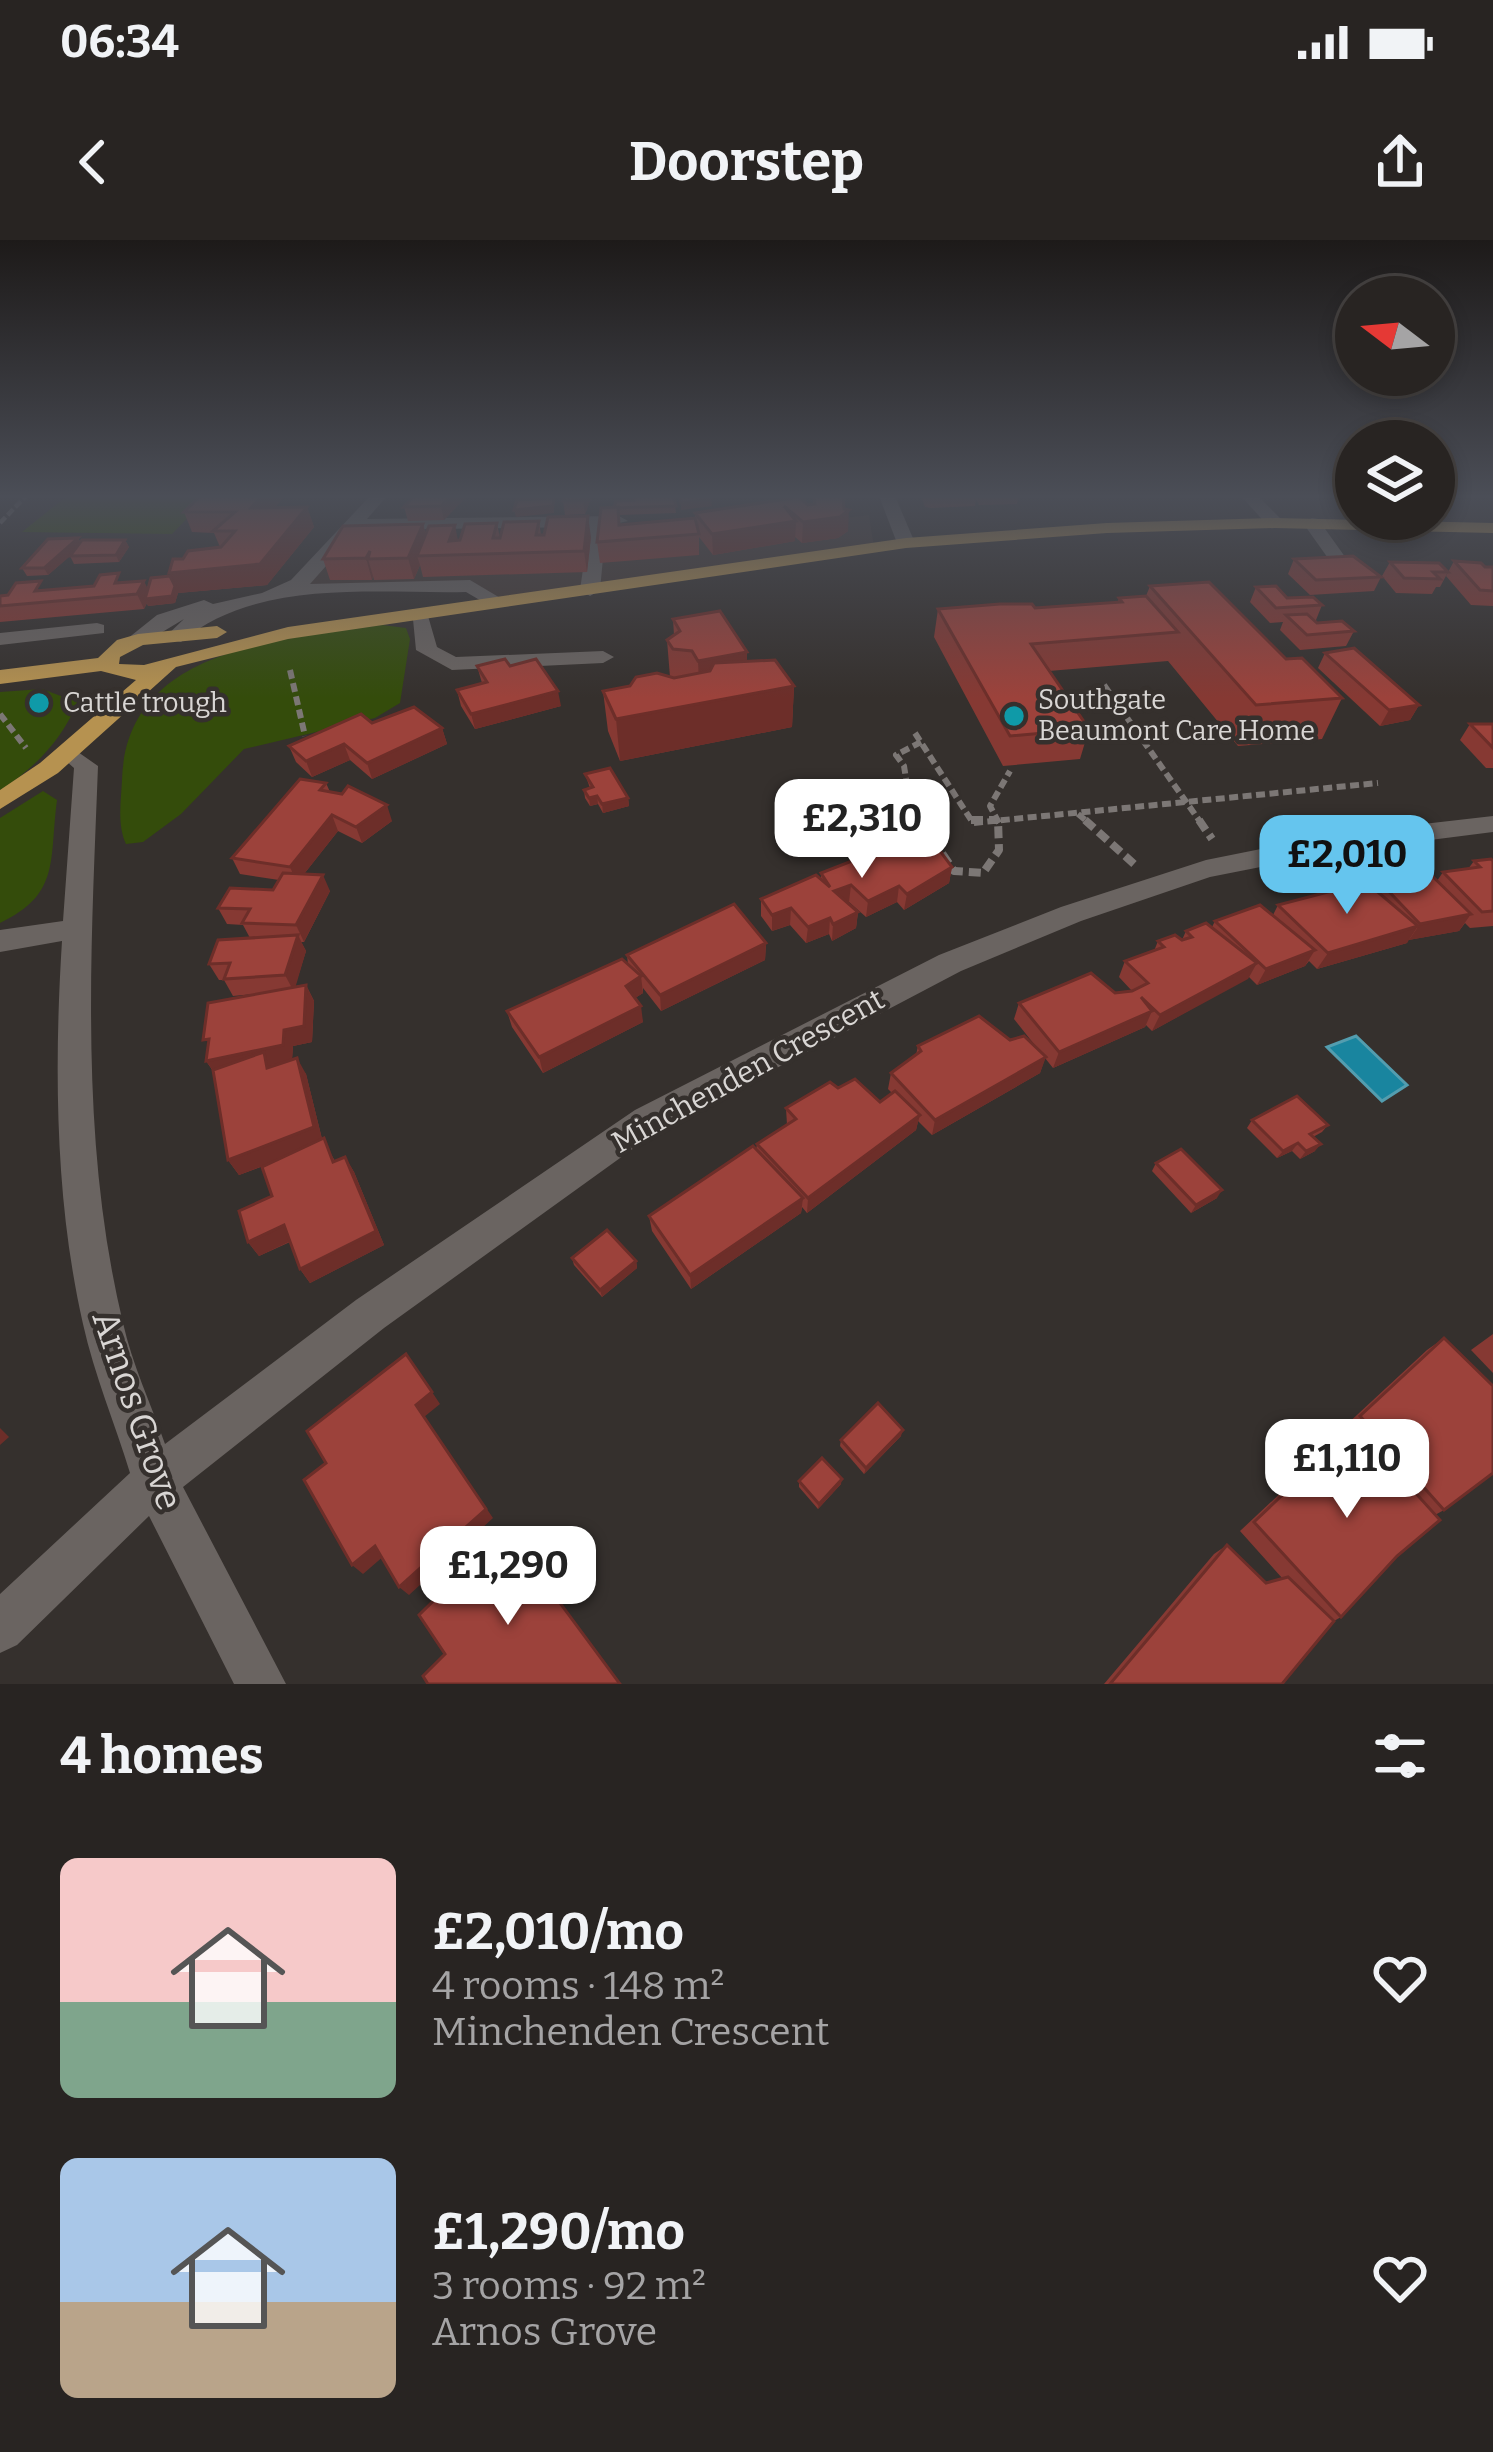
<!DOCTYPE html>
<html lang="en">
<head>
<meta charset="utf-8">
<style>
  :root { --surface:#282422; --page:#34302f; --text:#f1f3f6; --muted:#a5a4a5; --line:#444140; --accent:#65c5ee }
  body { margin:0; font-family:Bitter,serif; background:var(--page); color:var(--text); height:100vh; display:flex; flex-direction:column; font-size:45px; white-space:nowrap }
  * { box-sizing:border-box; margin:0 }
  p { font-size:39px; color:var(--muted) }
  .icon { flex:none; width:66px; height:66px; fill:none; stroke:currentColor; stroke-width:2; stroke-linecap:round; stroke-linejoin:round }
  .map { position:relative; height:1444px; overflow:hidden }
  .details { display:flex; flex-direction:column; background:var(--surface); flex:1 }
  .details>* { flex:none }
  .needle { width:78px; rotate:286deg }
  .buttons { position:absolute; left:1335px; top:36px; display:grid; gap:24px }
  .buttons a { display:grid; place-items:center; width:120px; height:120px; border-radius:50%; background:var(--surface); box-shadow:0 6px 18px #0003,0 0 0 3px var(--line); font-size:60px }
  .price { position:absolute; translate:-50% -102px; padding:0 27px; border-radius:24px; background:#fff; color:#222; font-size:39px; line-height:78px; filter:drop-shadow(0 3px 6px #0008) }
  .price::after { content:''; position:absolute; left:50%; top:72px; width:36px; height:27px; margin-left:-18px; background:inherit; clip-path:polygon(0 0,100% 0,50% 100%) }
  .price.active { background:var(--accent); color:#111 }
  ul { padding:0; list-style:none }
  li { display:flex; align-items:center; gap:36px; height:300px; padding:0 60px }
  li span { display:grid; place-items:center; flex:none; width:336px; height:240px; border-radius:18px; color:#555 }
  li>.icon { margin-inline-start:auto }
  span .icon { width:144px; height:144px; fill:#fffc; stroke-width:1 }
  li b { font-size:51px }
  h2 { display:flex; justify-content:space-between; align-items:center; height:144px; padding:0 60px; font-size:51px }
  .status { display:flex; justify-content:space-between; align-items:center; height:84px; padding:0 60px; background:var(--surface); direction:ltr }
  .status svg { height:33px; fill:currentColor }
  header { display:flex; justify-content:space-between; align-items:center; height:156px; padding:0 60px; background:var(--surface); font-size:54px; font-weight:700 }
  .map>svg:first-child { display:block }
  .built { fill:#443833 }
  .green { fill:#344c0b }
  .water { fill:#19859f; stroke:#539daf; stroke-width:3 }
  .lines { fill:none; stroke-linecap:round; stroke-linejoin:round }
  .path-far2 { stroke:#7c7775; stroke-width:4.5; stroke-dasharray:8 3; stroke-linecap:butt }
  .path-far1 { stroke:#7c7775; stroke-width:6; stroke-dasharray:9 4.5; stroke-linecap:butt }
  .path { stroke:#7c7775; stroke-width:8; stroke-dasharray:12 6; stroke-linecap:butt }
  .minor { fill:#6a6461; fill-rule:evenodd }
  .major { fill:#b69250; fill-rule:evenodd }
  .wall { fill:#863933 }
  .shaded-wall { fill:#6d2e29 }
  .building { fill:#9c423b; stroke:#6d2e29; stroke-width:3 }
  .culture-dot { fill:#0f9aa8; stroke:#35302d; stroke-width:4.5 }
  .labels { text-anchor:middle; stroke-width:9; stroke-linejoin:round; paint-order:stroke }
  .far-poi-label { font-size:27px; fill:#d9d6d4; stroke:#35302d; text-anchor:start }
  .street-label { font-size:30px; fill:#d9d6d4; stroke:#35302d }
  .near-street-label { font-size:36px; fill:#d9d6d4; stroke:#35302d }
</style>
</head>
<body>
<div class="status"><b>06:34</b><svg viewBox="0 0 49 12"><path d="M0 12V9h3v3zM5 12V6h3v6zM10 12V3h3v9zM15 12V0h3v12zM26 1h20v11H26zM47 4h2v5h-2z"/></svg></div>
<header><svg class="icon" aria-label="back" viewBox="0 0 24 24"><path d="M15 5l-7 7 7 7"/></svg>Doorstep<svg class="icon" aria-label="share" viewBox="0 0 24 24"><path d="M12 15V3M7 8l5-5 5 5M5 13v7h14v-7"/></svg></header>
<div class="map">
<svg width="1493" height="1444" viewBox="0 0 1493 1444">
  <rect width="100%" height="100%" fill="#35302d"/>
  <polygon class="built" points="869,275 874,308 497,362 481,349 319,352 304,339 317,324 657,301"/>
  <g class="green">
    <polygon points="67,256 209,256 172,294 22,292"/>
    <path d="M382,385l24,3 4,11 -10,64 -25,15 -131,31 -63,65 -38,28 -17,2c-9,-19 -5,-43 -4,-64 4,-134 160,-140 260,-155z"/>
    <path d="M42,449l35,13c-13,36 -44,68 -77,88v-98z"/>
    <path d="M43,551l14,9c-8,60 4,94 -57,123v-105z"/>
  </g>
  <polygon class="water" points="1356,796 1407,845 1382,861 1327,807"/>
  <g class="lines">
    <polyline class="path-far2" points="0,283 26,256"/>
    <g class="path-far1">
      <polyline points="290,430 305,496"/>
      <polyline points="1104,445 1201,583"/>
      <polyline points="0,474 26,508"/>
      <polyline points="915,493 973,583 1378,543"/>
      <polyline points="921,502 896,515 904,526 909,557 932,575 933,583"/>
      <polyline points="1078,574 1089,583"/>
      <polyline points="999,583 990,566 1010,531"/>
    </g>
    <g class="path">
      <polyline points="932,580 934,601 954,631 983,633 999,610 998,580"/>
      <polyline points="971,580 998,580"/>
      <polyline points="1085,580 1134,624"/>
      <polyline points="1199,580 1212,599"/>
    </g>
    <g class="minor">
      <path d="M370,256h17l-20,23 252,-3 9,5 -22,5 -6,64 -10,6 -10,-6 9,-63 -231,3 -48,54 160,-4 37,22 -17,4 -24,-14c-92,2 -210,-14 -285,50l-17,-4 20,-19 -40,24 -17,-4 30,-24 47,-15 9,4 49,-11 29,-13z"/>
      <polygon points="879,256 895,256 915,303 912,307 897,303"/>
      <polygon points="1241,256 1258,256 1281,279 1281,287 1269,287"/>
      <polygon points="1312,278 1318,279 1348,321 1342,331 1307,336 1298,330 1330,321 1303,283"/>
      <polygon points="412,369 426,369 437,407 456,417 603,411 614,417 603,423 452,430 416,410"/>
      <polygon points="97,383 104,385 104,393 0,405 0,393"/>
      <path d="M68,505l30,21c-7,186 -19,374 25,557 9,41 28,81 42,121l191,-144 279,-190 304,-155 122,-48 145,-47 130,-26 157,-18v16l-157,20 -126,25 -129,44 -120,50 -302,159 -275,198 -201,159 103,197h-52l-85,-168 -132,129 -17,8v-59l130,-121c-15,-49 -36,-99 -47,-149 -28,-123 -29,-257 -21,-383l-62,11v-22l63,-9 11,-153 -18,-16z"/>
    </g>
    <polygon class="major" points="1275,278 1493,283 1493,293 1275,288 1107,293 906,308 288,399 176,427 58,533 0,569 0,550 40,523 136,440 101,431 0,444 0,430 98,418 117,400 138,394 217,386 227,392 217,398 143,405 120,417 119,424 144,425 288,387 906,298 1107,283"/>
  </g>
  <g class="wall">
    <polygon points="200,256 285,256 275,267 307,267 314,287 267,345 178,353 175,363 148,366 147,363 144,369 0,382 0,356 124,342 148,349 170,336 183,319 220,307 214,293 192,292 184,272"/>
    <polygon points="565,256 592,256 585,274 565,275 563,261"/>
    <polygon points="674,256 676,273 618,275 619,285 695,278 695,273 808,265 813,264 813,256 848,291 838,298 802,303 795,297 795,301 713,315 699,297 699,315 600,323 597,302 614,268"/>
    <polygon points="921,256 1019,256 1017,264 979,265 976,259 975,266 931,268 925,267"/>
    <polygon points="464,259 444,280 408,281 404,267"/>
    <polygon points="539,281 541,295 591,297 587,332 423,337 420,325 414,339 374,340 373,336 372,340 330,340 323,319 423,284 426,295 458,300 497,283 500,298"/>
    <polygon points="78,298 81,303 125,300 129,307 119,322 74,324 70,316 72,314 48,335 27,336 22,328"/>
    <polygon points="1294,319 1381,337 1374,351 1310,355 1288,334"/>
    <polygon points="1454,321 1493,327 1493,366 1471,365 1446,336"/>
    <polygon points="1390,322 1448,332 1440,347 1436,347 1432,354 1396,353 1382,336"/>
    <polygon points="1150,346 1286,419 1342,458 1322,499 1238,506 1168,421 1049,431 1089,489 1080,519 1003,526 934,397 938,369 1035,368 1118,362 1119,358 1146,356"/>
    <polygon points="1256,347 1287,358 1322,365 1316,380 1317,383 1354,391 1346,406 1300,410 1280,390 1283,382 1270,383 1250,362"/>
    <polygon points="673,379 747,412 747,421 794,446 792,487 620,521 608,491 603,451 670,437 667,400 674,395"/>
    <polygon points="1325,413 1419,465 1410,480 1380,486 1318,428"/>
    <polygon points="477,426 510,426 561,466 475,489 461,466 457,450 482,443"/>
    <polygon points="1470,484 1493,484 1493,528 1486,528 1460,500"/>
    <polygon points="442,488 447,504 372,539 350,520 312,537 296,522 289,506"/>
    <polygon points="585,534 628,558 629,566 603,573 598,564 590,566 585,558 584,550 590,548"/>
    <polygon points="326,543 330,552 392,581 362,603 338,591 304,634 330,651 304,702 301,702 306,711 295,746 306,745 314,761 312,802 293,806 292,819 306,834 322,899 335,921 345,917 354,932 384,1005 310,1043 300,1029 290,1002 259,1016 248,1002 272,956 271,923 239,935 228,920 213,831 206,821 254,754 233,756 224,740 219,740 209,724 250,698 243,685 227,684 218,668 273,650 279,640 240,634 232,618"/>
    <polygon points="1474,621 1493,621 1493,686 1470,688 1465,683 1459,691 1408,700 1407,703 1317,729 1309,721 1305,726 1257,745 1249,737 1152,791 1146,785 1145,787 1053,828 1045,818 1040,833 932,895 918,881 916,890 807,973 802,967 801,973 691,1049 652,991 649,976 756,910 757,904 787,885 786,868 838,848 880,862 892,853 888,849 891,833 916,815 918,806 1010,800 1041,813 1014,779 1019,763 1132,751 1119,737 1125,721 1154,711 1158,701 1182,700 1186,691 1212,687 1215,681 1273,675 1278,665 1371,646 1376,638 1437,641 1443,632 1468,629"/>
    <polygon points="952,627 949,643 904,670 897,662 866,677 849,662 847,662 858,672 856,688 832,701 829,694 806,703 790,685 772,691 761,676 761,659 821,639 821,633"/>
    <polygon points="766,703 765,720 661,771 643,748 643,753 635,758 643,782 543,833 512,787 507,771 628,725 627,715"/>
    <polygon points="1252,880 1328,885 1322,892 1313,897 1315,911 1300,919 1292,911 1277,918 1247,888"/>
    <polygon points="1156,923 1217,958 1191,973 1152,931"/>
    <polygon points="572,1018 636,1021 637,1028 602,1057 574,1025"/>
    <polygon points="1493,1094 1493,1133 1471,1110"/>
    <polygon points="1444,1098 1444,1270 1435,1275 1341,1377 1334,1381 1282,1444 1104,1444 1214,1314 1227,1305 1266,1343 1282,1338 1240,1291 1347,1191 1344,1187 1427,1110"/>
    <polygon points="901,1196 864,1234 840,1206 841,1200"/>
    <polygon points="799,1241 841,1244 818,1269 799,1247"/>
  </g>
  <g class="shaded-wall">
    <polygon points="261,256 285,256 258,288 251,268"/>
    <polygon points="451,256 463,256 464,259 444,280 441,266"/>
    <polygon points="585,256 592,256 585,274 583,260"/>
    <polygon points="554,258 554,273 516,277 514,270"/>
    <polygon points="711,259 712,266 681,270 681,263"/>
    <polygon points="307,267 314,287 267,345 178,353 175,363 148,366 147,363 144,369 137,354 144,341 151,355 175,346 169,333"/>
    <polygon points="849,270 848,291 838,298 802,303 803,282"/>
    <polygon points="588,276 591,297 587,332 584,311"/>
    <polygon points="796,281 795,301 713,315 712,294"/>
    <polygon points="423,284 428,305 417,316 420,325 414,339 408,318"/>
    <polygon points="455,285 459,306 449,301"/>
    <polygon points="78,298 82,306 48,335 44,328"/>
    <polygon points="125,300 129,307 119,322 116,315"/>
    <polygon points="370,311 368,319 373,336 372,340 366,318"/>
    <polygon points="747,412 747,452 700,461 698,421"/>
    <polygon points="794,446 792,487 620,521 616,479"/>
    <polygon points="558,451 561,466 475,489 471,474"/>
    <polygon points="1419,465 1410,480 1380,486 1389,470"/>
    <polygon points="442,488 447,504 372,539 367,523"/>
    <polygon points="344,504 350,520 312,537 306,521"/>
    <polygon points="597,556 598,564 590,566 589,558"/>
    <polygon points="628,558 629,566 603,573 602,564"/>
    <polygon points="387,565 392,581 362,603 356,587"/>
    <polygon points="332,575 338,591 297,643 290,627"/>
    <polygon points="952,627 949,643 904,670 907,654"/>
    <polygon points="323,635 330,651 304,702 296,685"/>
    <polygon points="851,645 849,662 833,667 834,651"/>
    <polygon points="899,646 897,662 866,677 868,661"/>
    <polygon points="791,668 790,685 772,691 772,675"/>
    <polygon points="858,672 856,688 832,701 833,684"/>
    <polygon points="1471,674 1459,691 1409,700 1420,684"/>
    <polygon points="830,678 829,694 806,703 808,687"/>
    <polygon points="1418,686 1407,703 1317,729 1328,713"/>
    <polygon points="298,695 306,711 294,752 285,735"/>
    <polygon points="766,703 765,720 661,771 660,755"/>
    <polygon points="1315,710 1305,726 1257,745 1266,729"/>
    <polygon points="1257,723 1248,739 1152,791 1160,775"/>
    <polygon points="641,736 643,753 629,762 626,746"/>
    <polygon points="306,745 314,761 312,802 293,806 292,821 271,825 273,828 217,836 206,821 284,790"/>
    <polygon points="641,766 643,782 543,833 539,817"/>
    <polygon points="1152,771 1145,787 1053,828 1059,812"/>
    <polygon points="1046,817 1040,833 932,895 935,880"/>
    <polygon points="297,818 306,834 323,903 239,935 228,920"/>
    <polygon points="920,875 916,890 807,973 808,958"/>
    <polygon points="1298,903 1292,911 1277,918 1283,911"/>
    <polygon points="1321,904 1315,911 1300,919 1306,911"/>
    <polygon points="345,917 354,932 384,1005 310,1043 300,1029"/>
    <polygon points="1222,950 1217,958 1191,973 1196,965"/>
    <polygon points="803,958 801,973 691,1049 690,1035"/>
    <polygon points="284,985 295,999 259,1016 248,1002"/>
    <polygon points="636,1021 637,1028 602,1057 600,1050"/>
    <polygon points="432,1152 440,1164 424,1177 493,1278 409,1355 399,1347 416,1165"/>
    <polygon points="0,1188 9,1197 0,1205"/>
    <polygon points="903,1190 901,1196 864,1234 866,1228"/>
    <polygon points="842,1239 841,1244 818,1269 819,1264"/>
    <polygon points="375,1306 385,1315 363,1334 352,1325"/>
  </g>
  <g class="building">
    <polygon points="200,256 261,256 251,268 307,267 260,324 169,333 173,319 183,319 188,311 221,307 235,291 213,291 235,272 184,272"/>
    <polygon points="414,256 451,256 441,266 404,267"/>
    <polygon points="565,256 585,256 583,260 563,261"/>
    <polygon points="634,256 674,256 676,266 614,268 616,261 634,260"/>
    <polygon points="679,256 708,256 711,259 681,263"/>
    <polygon points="814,256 843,256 844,269 849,270 840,277 803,282 784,266 796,281 712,294 695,273 799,257 808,265 815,264"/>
    <polygon points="554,258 553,266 514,270 517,260"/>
    <polygon points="618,267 619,285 695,278 699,294 597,302 601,268"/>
    <polygon points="588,276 584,311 417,316 429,286 455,285 449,301 460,300 465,284 497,283 493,298 500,298 504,282 539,281 536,295 544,295 548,277"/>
    <polygon points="423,284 408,318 368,319 370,311 366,318 323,319 343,286"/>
    <polygon points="78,298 44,328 22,328 48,299"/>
    <polygon points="82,300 125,300 116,315 70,316"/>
    <polygon points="1353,316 1381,337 1316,340 1294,319"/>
    <polygon points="1454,321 1481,323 1485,327 1493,327 1493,351 1480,350"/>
    <polygon points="1390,322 1439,323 1448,332 1433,332 1440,339 1404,338"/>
    <polygon points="119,333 115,343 144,341 137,354 0,366 0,356 8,355 16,343 41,341 35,351 94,346 100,335"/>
    <polygon points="170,336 175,346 172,356 145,359 151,338"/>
    <polygon points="1209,342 1286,419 1302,418 1342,458 1256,465 1150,346"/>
    <polygon points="1276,346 1287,358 1313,357 1322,365 1276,368 1256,347"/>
    <polygon points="1146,356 1178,392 1031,404 1089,489 1010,496 938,369 1000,364 1032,364 1035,368 1122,362 1119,358"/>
    <polygon points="720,371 747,412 698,421 692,411 673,409 667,400 680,391 673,379"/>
    <polygon points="1307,374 1317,383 1342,381 1354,391 1307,395 1286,375"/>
    <polygon points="1354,408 1419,465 1389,470 1325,413"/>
    <polygon points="505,419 510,426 536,419 558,451 471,474 457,450 487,442 477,426"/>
    <polygon points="775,420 794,446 616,479 603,451 630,446 636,437 657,433 674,438 710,431 714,423"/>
    <polygon points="414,467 442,488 367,523 344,504 306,521 289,506 361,474 372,483"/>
    <polygon points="1470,484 1493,484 1493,508"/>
    <polygon points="610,528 628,558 602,564 597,556 589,558 584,550 593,547 585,534"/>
    <polygon points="300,539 326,543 320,550 342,554 348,546 387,565 356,587 332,575 290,627 232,618"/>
    <polygon points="926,592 952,627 907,654 899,646 868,661 851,645 834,651 858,672 833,684 830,678 808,687 791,668 772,675 761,659 816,635 830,647 821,633"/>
    <polygon points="1491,619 1493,621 1493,671 1482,672 1443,632 1480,627 1474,621"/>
    <polygon points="1426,630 1471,674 1420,684 1376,638"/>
    <polygon points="283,633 323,635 296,685 242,683 250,669 218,668 230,648 273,650"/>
    <polygon points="1366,642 1418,686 1328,713 1278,665"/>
    <polygon points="734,664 766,703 660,755 627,715"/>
    <polygon points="1260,665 1315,710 1266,729 1215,681"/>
    <polygon points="1206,683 1257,723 1160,775 1141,757 1152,771 1059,812 1019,763 1091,733 1115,753 1132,751 1148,743 1125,721 1164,707 1158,701 1175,695 1182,700 1192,697 1186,691"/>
    <polygon points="298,695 285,735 224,739 230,723 209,724 218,700"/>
    <polygon points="622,719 641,736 626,746 641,766 539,817 507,771"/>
    <polygon points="306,745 304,786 284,790 283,805 206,821 209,799 203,800 208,763"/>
    <polygon points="979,776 1010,800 1024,796 1046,817 935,880 891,833 921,811 918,806"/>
    <polygon points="264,812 267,828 297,818 314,887 228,920 213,830"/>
    <polygon points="855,839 880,862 895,851 920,875 808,958 757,904 796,879 786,868 830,842 838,848"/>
    <polygon points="1297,856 1328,885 1310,894 1321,904 1306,911 1298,903 1283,911 1252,880"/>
    <polygon points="324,898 333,922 345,917 376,991 300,1029 284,985 248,1002 239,971 272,956 262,927"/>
    <polygon points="753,906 803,958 690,1035 649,976"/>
    <polygon points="1181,909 1222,950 1196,965 1156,923"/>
    <polygon points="607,990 636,1021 600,1050 572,1018"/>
    <polygon points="1444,1098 1493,1146 1493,1233 1444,1270 1360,1176"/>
    <polygon points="406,1114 432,1152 416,1165 486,1269 399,1347 375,1306 352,1325 304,1240 326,1223 307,1191"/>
    <polygon points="878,1163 903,1190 866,1228 841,1200"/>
    <polygon points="1355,1186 1440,1280 1397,1316 1341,1377 1254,1282"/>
    <polygon points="822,1218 842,1239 819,1264 799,1241"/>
    <polygon points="506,1290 620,1444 428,1444 423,1436 445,1414 419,1375"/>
    <polygon points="1227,1305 1266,1343 1288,1337 1334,1381 1282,1444 1110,1444"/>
  </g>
  <linearGradient id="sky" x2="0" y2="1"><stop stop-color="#1d1a19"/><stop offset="0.56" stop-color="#4b4e57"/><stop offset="1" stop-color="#4b4e57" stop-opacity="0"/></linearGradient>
  <rect width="1493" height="458" fill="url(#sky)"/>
  <g class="culture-dot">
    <circle cx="39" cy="463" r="12"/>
    <circle cx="1014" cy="476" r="12"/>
  </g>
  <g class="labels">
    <g class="far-poi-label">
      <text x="1038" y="469">Southgate<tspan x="1038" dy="31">Beaumont Care Home</tspan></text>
      <text x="63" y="472">Cattle trough</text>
    </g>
    <g class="street-label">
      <text transform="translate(748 831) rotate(-29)" y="10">Minchenden Crescent</text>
    </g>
    <g class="near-street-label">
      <text transform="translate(138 1170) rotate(71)" y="13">Arnos Grove</text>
    </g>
  </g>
</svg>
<div class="buttons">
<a><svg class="needle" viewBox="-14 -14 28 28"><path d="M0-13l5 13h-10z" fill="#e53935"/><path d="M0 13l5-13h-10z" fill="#a5a4a5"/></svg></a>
<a><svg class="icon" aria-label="layers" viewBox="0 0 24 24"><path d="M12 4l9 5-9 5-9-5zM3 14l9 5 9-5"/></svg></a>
</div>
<b class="price" style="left:862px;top:641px">£2,310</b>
<b class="price active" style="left:1347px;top:677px">£2,010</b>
<b class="price" style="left:1347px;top:1281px">£1,110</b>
<b class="price" style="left:508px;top:1388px">£1,290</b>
</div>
<section class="details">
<h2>4 homes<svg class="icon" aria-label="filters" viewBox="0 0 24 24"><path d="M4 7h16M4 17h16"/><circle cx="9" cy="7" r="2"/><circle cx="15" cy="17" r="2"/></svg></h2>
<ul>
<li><span style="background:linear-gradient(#f6c9c9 60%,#7fa58c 0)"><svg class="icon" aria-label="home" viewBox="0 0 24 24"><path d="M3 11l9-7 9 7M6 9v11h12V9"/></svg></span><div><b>£2,010/mo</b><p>4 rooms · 148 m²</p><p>Minchenden Crescent</p></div><svg class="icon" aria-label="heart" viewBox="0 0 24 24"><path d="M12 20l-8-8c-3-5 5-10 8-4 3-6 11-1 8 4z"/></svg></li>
<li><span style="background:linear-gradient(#a9c7e8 60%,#b9a48a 0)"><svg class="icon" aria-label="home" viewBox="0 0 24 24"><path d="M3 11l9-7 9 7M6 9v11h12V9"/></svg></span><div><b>£1,290/mo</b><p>3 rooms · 92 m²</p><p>Arnos Grove</p></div><svg class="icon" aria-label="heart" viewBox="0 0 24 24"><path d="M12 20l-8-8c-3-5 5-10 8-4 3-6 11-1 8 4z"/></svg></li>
</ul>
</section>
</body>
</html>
